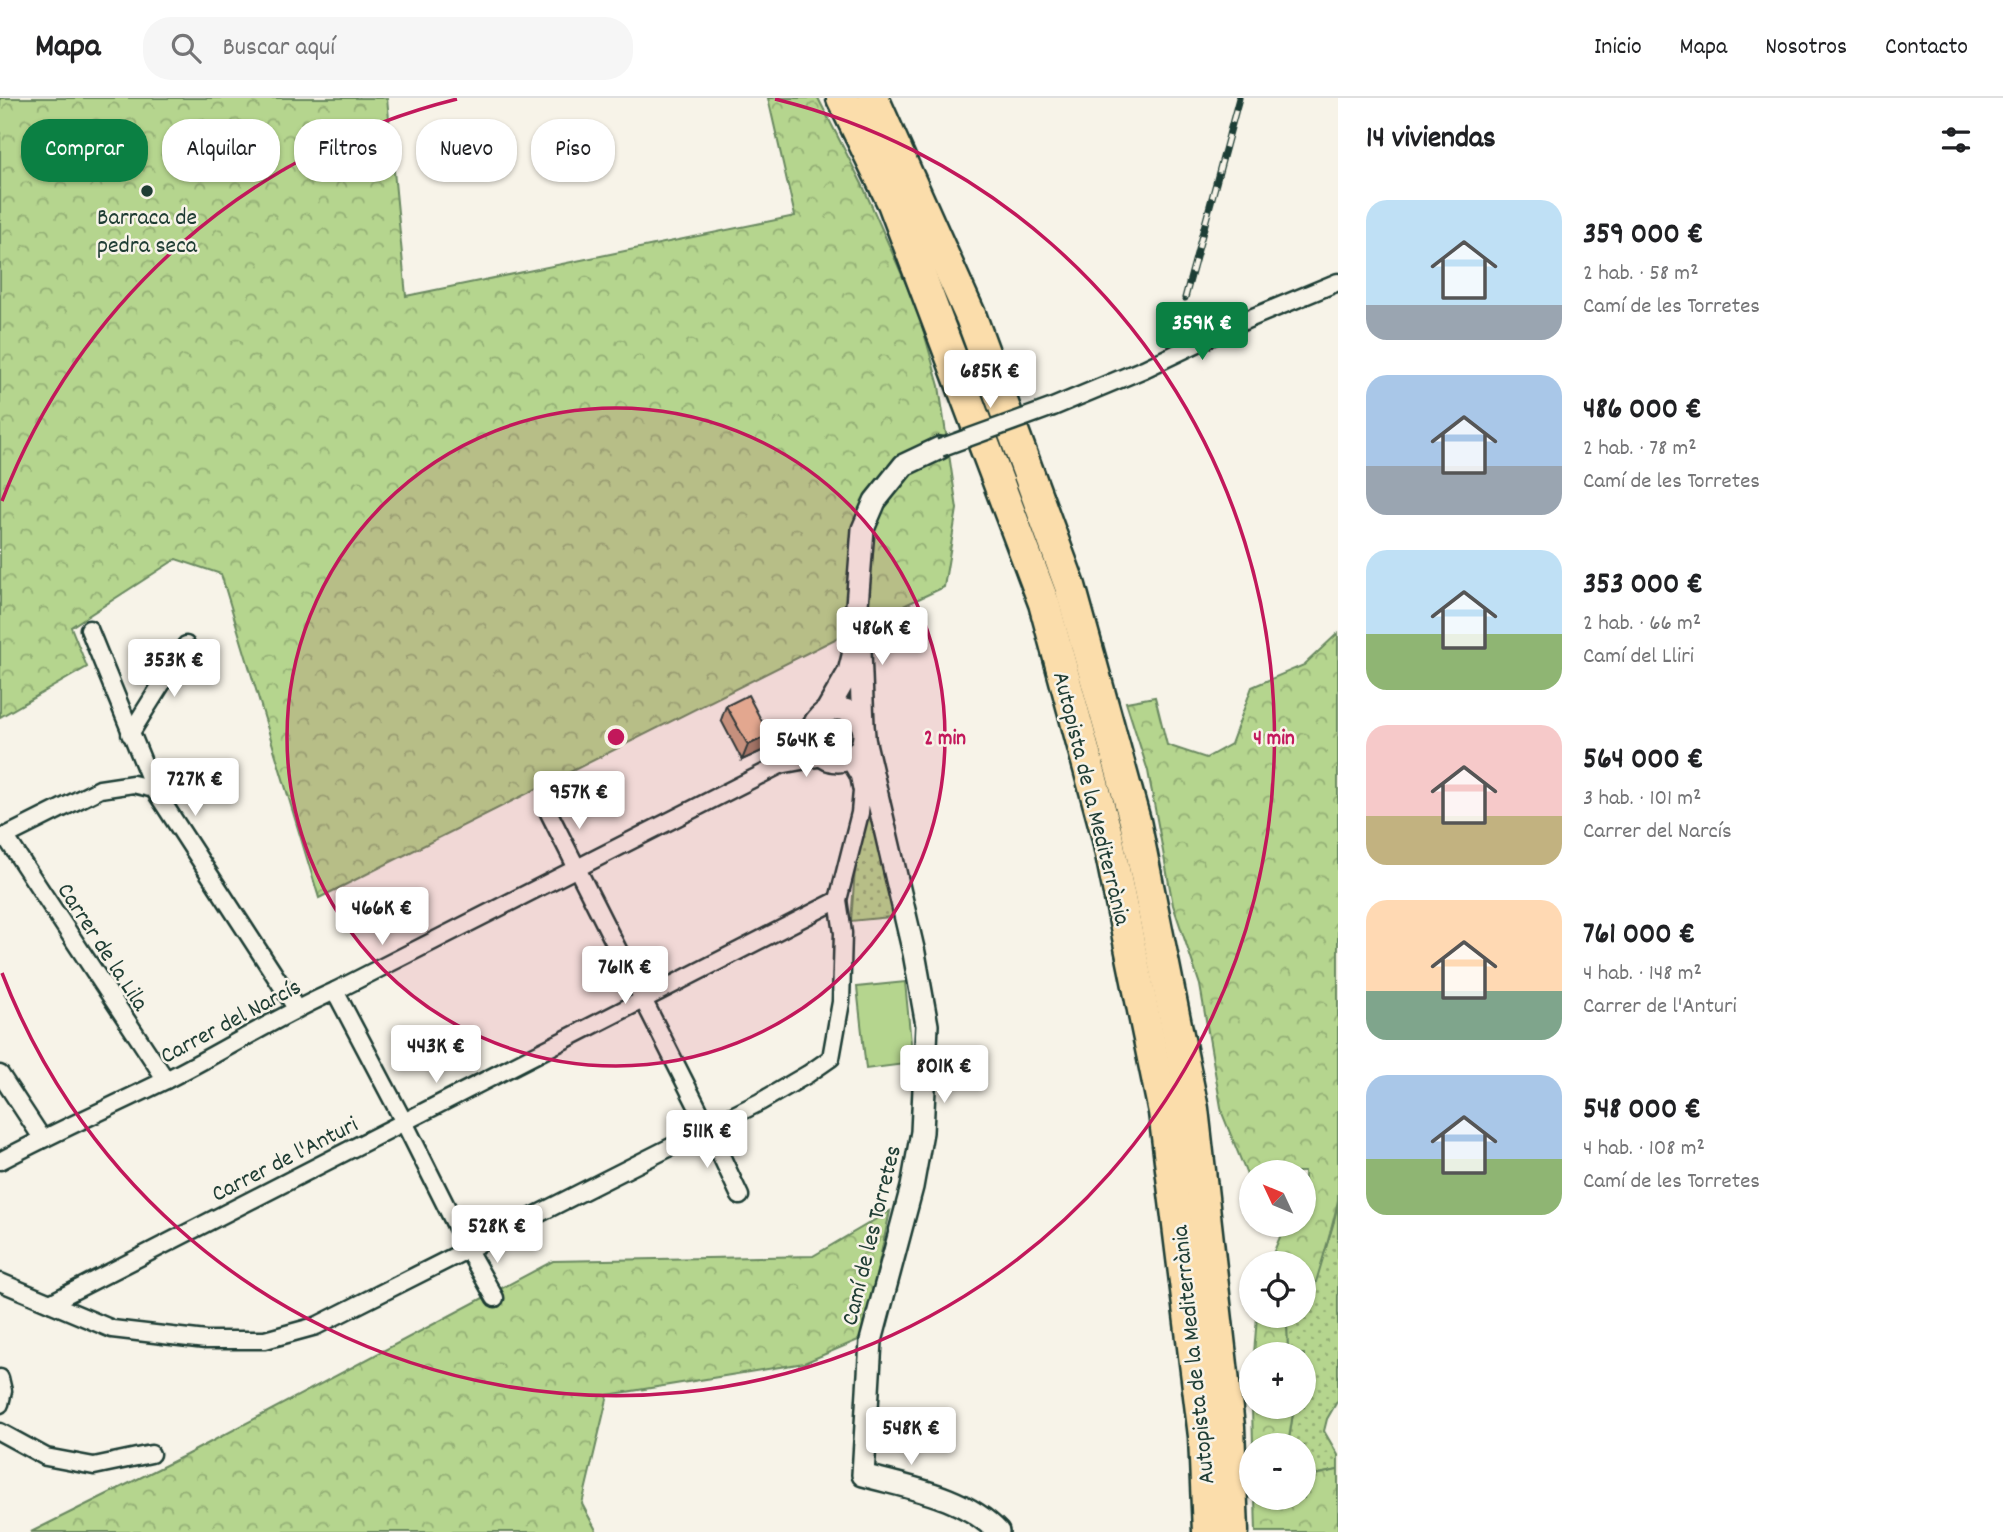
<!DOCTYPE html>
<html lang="es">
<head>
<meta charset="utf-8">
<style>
  :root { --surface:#fff; --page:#f6f6f6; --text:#202124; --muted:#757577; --line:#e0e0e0; --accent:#0b8043 }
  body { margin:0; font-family:Dekko,sans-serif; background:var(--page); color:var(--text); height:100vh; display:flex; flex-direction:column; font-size:26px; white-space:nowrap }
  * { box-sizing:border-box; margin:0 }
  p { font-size:23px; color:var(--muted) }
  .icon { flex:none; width:38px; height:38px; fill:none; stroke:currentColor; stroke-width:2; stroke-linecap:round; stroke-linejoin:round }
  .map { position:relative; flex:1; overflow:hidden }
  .side { display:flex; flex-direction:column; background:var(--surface); width:665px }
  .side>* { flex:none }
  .guide { position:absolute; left:21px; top:21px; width:665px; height:63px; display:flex; gap:14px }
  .needle { width:46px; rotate:314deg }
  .controls { position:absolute; left:1239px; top:1062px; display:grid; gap:14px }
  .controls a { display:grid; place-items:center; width:77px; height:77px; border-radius:50%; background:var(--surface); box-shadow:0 2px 5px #0004; font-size:35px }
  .price { position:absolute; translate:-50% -60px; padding:0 16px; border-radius:7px; background:#fff; color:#222; font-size:23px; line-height:46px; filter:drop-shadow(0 2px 4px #0008) }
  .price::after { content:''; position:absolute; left:50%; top:42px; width:21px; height:16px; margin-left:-10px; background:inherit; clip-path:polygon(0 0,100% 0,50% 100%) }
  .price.active { background:var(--accent); color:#fff }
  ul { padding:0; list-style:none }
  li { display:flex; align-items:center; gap:21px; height:175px; padding:0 28px }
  li span { display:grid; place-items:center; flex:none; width:196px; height:140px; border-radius:21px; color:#555 }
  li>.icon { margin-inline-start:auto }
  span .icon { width:84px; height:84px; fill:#fffc; stroke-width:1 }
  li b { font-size:30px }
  h2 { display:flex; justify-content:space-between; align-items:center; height:84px; padding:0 28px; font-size:30px }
  .pill { padding:0 24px; border-radius:28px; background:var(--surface); box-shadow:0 2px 5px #0004; font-size:24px; line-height:63px }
  .pill.active { background:var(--accent); color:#fff }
  header { display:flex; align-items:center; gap:42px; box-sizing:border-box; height:98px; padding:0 35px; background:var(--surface); border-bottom:2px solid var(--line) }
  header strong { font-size:33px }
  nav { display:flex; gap:38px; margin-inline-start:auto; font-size:24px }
  .search { width:490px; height:63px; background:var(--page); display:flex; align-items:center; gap:18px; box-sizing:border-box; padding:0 24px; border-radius:28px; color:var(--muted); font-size:26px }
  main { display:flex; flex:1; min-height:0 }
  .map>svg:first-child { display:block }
  .green { fill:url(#green-dots); stroke:#6a8961; stroke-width:2 }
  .forest { fill:url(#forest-crowns); stroke:#6a8961; stroke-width:2 }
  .pitch { fill:#b5d58e; stroke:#6a8961; stroke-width:2 }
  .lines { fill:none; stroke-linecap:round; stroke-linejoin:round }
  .minor-casing { stroke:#1f3d34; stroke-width:21 }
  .tertiary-casing { stroke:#1f3d34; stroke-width:26 }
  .motorway-casing { stroke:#1f3d34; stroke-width:35 }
  .minor { stroke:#f7f3e8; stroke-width:16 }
  .tertiary { stroke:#f7f3e8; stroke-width:21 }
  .motorway { stroke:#fbddab; stroke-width:30 }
  .rail-casing { stroke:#1f3d34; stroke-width:7 }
  .rail { stroke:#f7f3e8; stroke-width:4.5; stroke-dasharray:13; stroke-linecap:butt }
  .minor-bridge-casing { stroke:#1f3d34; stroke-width:21; stroke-linecap:butt }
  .minor-bridge { stroke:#f7f3e8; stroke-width:16 }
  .wall { fill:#c7a182; stroke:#1f3d34; stroke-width:2 }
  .shaded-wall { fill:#a2836a; stroke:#1f3d34; stroke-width:2 }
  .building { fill:#e7bb97; stroke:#1f3d34; stroke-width:2 }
  .ring { fill:none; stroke:#c2185b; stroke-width:3.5 }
  .poi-dot { fill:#1f3d34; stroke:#f7f3e8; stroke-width:2.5 }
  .labels { text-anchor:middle; stroke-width:5; stroke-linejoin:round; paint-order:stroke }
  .poi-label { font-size:24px; fill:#1f3d34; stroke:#f7f3e8 }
  .street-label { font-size:24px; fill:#1f3d34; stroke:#f7f3e8 }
  .centre { fill:#c2185b; stroke:#f7f3e8; stroke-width:3.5 }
  .ring-label { font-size:21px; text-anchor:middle; font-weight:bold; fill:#c2185b; stroke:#f7f3e8; stroke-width:5; stroke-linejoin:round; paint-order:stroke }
</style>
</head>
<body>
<header>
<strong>Mapa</strong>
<div class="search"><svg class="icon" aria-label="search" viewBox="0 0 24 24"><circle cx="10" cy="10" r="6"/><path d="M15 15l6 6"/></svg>Buscar aquí</div>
<nav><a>Inicio</a><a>Mapa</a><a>Nosotros</a><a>Contacto</a></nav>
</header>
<main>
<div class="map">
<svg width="1338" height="1434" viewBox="0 0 1338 1434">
  <defs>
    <pattern id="green-dots" width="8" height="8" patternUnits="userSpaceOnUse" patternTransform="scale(1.75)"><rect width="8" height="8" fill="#b5d58e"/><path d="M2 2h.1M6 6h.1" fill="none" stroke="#93ae75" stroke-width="1.8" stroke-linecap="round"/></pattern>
    <pattern id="forest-crowns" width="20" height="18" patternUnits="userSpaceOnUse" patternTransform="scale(1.75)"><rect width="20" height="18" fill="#b5d58e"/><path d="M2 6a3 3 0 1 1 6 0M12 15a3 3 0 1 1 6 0" fill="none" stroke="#93ae75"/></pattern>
  </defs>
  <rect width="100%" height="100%" fill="#f7f3e8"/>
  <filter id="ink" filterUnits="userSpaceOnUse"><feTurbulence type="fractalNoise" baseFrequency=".0143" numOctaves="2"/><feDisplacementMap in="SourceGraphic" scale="14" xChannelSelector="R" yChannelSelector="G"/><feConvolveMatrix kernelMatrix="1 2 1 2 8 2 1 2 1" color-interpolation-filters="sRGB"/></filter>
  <g filter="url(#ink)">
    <g class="green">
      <polygon points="860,709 882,714 900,818 851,823"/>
      <path d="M1338,1092v210l-11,19 -3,12 14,24v15l-34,7v-31l-16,-1 6,-38h10v-53h-16l-1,-29 11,-9h6v-4c11,-9 10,-28 14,-41 8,-28 20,-50 20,-81z"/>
    </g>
    <g class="forest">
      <polygon points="0,0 387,0 406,198 795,118 768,0 818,0 862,86 918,213 939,288 957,411 944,489 867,525 319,800 221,476 176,461 71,529 87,569 0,619"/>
      <path d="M1338,535v567c-7,37 -20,71 -29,108l-5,4v-48l-35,-1 16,-38h19v-53h-53v13l-29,-72 -22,-128 -27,-80 -25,-134 -22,-69 29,-5 12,48 39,13 25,-14 21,-57 52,-22z"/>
      <polygon points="890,1113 863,1240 804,1265 608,1297 582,1406 597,1434 31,1434 186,1357 553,1163 813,1158"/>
      <polygon points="1257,1218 1298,1218 1287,1227 1288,1256 1254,1256"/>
      <polygon points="1252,1309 1294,1309 1288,1347 1253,1347"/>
      <polygon points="1338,1372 1338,1434 1256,1434 1255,1400 1304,1400 1304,1379"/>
    </g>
    <polygon class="pitch" points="905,884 913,965 866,971 857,889"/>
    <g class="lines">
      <g class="minor-casing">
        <g id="minor">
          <polyline points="1053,309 1144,271 1246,222 1338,184"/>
          <polyline points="89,531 154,691 296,910"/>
          <polyline points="130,636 186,547"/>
          <polyline points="780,667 823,659"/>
          <polyline points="548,713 708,1030 740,1098"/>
          <polyline points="5,738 166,982"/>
          <polyline points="0,741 100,691 133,686 154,691"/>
          <polyline points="335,893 404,1024 468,1152 495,1200"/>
          <polyline points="0,976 42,1040"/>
          <path d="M0,1063c54,-29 109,-53 164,-80 58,-29 112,-64 171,-90l445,-226 32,-31"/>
          <polyline points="0,1184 112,1231 206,1242 265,1242 316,1228 760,1004 808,976 831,960 841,904 843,835 838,802 860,715 862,693 859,678 849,661"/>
          <polyline points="50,1205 838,802"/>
          <polyline points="0,1280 3,1293 0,1306"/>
          <polyline points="0,1334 46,1359 94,1368 151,1356"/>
        </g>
      </g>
      <g class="tertiary-casing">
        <g id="tertiary">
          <polyline points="860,552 863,628"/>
          <circle cx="838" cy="637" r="26"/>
          <polyline points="826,614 849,574 853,558 863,431 875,403 904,367 940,350"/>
          <path d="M864,641l50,214 13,72 -5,107 -10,55 -41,154 -8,134c46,13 101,21 135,57"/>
        </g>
      </g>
      <g class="motorway-casing">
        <g id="motorway">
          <polyline points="842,0 893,105 1044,505 1107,737 1164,1014 1204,1338 1208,1434"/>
          <polyline points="873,0 971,219 1070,488 1135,723 1193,1011 1229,1329 1233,1434"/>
        </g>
      </g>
      <use href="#minor" class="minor"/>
      <use href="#tertiary" class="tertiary"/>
      <use href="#motorway" class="motorway"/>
      <g class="rail-casing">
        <polyline id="rail" points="1185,200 1239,0"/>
      </g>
      <use href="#rail" class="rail"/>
      <g class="minor-bridge-casing">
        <polyline id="minor-bridge" points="940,350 1053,309"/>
      </g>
      <use href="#minor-bridge" class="minor-bridge"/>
    </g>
    <polygon class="wall" points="726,608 769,637 764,652 742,662 721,622"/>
    <polygon class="shaded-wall" points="769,637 764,652 742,662 748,647"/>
    <polygon class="building" points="748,597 769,637 748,647 726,608"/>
  </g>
  <circle cx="616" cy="639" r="329" fill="#c2185b" fill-opacity=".12"/>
  <g class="ring">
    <circle cx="616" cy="639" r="329"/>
    <path d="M2 403A658 658 0 0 1 457 1M775 1A658 658 0 1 1 2 875"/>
  </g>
  <circle class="poi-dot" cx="147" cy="93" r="7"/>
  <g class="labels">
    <g class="poi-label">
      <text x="147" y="126">Barraca de<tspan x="147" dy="28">pedra seca</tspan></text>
    </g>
    <g class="street-label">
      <text transform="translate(1093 700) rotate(76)" y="8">Autopista de la Mediterrània</text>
      <text transform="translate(104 848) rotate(57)" y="8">Carrer de la Lila</text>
      <text transform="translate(230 922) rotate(-28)" y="8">Carrer del Narcís</text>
      <text transform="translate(284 1060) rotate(-27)" y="8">Carrer de l'Anturi</text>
      <text transform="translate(870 1137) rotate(-76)" y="8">Camí de les Torretes</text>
      <text transform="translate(1192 1257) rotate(-96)" y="8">Autopista de la Mediterrània</text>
    </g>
  </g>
  <circle cx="616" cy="639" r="10" class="centre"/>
  <g class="ring-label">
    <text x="945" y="646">2 min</text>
    <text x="1274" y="646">4 min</text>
  </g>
</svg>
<div class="controls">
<a><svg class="needle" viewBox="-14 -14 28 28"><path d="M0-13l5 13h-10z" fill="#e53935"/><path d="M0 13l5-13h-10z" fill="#757577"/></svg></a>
<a><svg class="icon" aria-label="locate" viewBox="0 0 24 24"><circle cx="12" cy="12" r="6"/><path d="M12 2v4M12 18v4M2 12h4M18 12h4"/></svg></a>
<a>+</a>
<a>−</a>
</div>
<b class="price active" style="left:1202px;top:264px">359K €</b>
<b class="price" style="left:990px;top:312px">685K €</b>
<b class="price" style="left:882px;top:569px">486K €</b>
<b class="price" style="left:174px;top:601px">353K €</b>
<b class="price" style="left:806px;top:681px">564K €</b>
<b class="price" style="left:195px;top:720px">727K €</b>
<b class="price" style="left:579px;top:733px">957K €</b>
<b class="price" style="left:382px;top:849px">466K €</b>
<b class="price" style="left:625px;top:908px">761K €</b>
<b class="price" style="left:436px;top:987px">443K €</b>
<b class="price" style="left:944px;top:1007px">801K €</b>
<b class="price" style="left:707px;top:1072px">511K €</b>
<b class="price" style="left:497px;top:1167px">528K €</b>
<b class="price" style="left:911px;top:1369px">548K €</b>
<div class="guide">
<a class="pill active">Comprar</a>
<a class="pill">Alquilar</a>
<a class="pill">Filtros</a>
<a class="pill">Nuevo</a>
<a class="pill">Piso</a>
</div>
</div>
<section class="side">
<h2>14 viviendas<svg class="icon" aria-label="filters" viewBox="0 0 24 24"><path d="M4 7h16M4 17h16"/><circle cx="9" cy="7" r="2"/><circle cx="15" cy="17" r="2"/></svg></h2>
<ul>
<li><span style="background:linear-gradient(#bfe0f5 75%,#9aa5b1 0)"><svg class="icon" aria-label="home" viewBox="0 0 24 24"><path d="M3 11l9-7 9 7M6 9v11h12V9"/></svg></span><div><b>359 000 €</b><p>2 hab. · 58 m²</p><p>Camí de les Torretes</p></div></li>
<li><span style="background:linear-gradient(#a9c7e8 65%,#9aa5b1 0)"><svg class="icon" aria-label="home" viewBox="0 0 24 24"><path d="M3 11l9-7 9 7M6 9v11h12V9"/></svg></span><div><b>486 000 €</b><p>2 hab. · 78 m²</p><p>Camí de les Torretes</p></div></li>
<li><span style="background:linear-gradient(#bfe0f5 60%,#8fb573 0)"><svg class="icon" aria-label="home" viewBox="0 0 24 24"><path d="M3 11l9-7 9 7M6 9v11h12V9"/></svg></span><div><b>353 000 €</b><p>2 hab. · 66 m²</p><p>Camí del Lliri</p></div></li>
<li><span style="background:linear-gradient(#f6c9c9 65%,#c2b280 0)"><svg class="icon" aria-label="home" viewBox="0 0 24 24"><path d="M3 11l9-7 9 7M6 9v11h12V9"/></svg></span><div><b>564 000 €</b><p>3 hab. · 101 m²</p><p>Carrer del Narcís</p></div></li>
<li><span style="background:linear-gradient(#ffd9b3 65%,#7fa58c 0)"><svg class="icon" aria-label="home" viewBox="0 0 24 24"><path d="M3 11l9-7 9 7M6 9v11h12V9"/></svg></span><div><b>761 000 €</b><p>4 hab. · 148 m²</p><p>Carrer de l'Anturi</p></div></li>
<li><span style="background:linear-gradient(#a9c7e8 60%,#8fb573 0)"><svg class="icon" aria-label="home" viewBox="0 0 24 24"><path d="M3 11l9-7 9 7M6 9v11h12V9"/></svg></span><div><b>548 000 €</b><p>4 hab. · 108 m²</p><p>Camí de les Torretes</p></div></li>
</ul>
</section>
</main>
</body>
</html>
